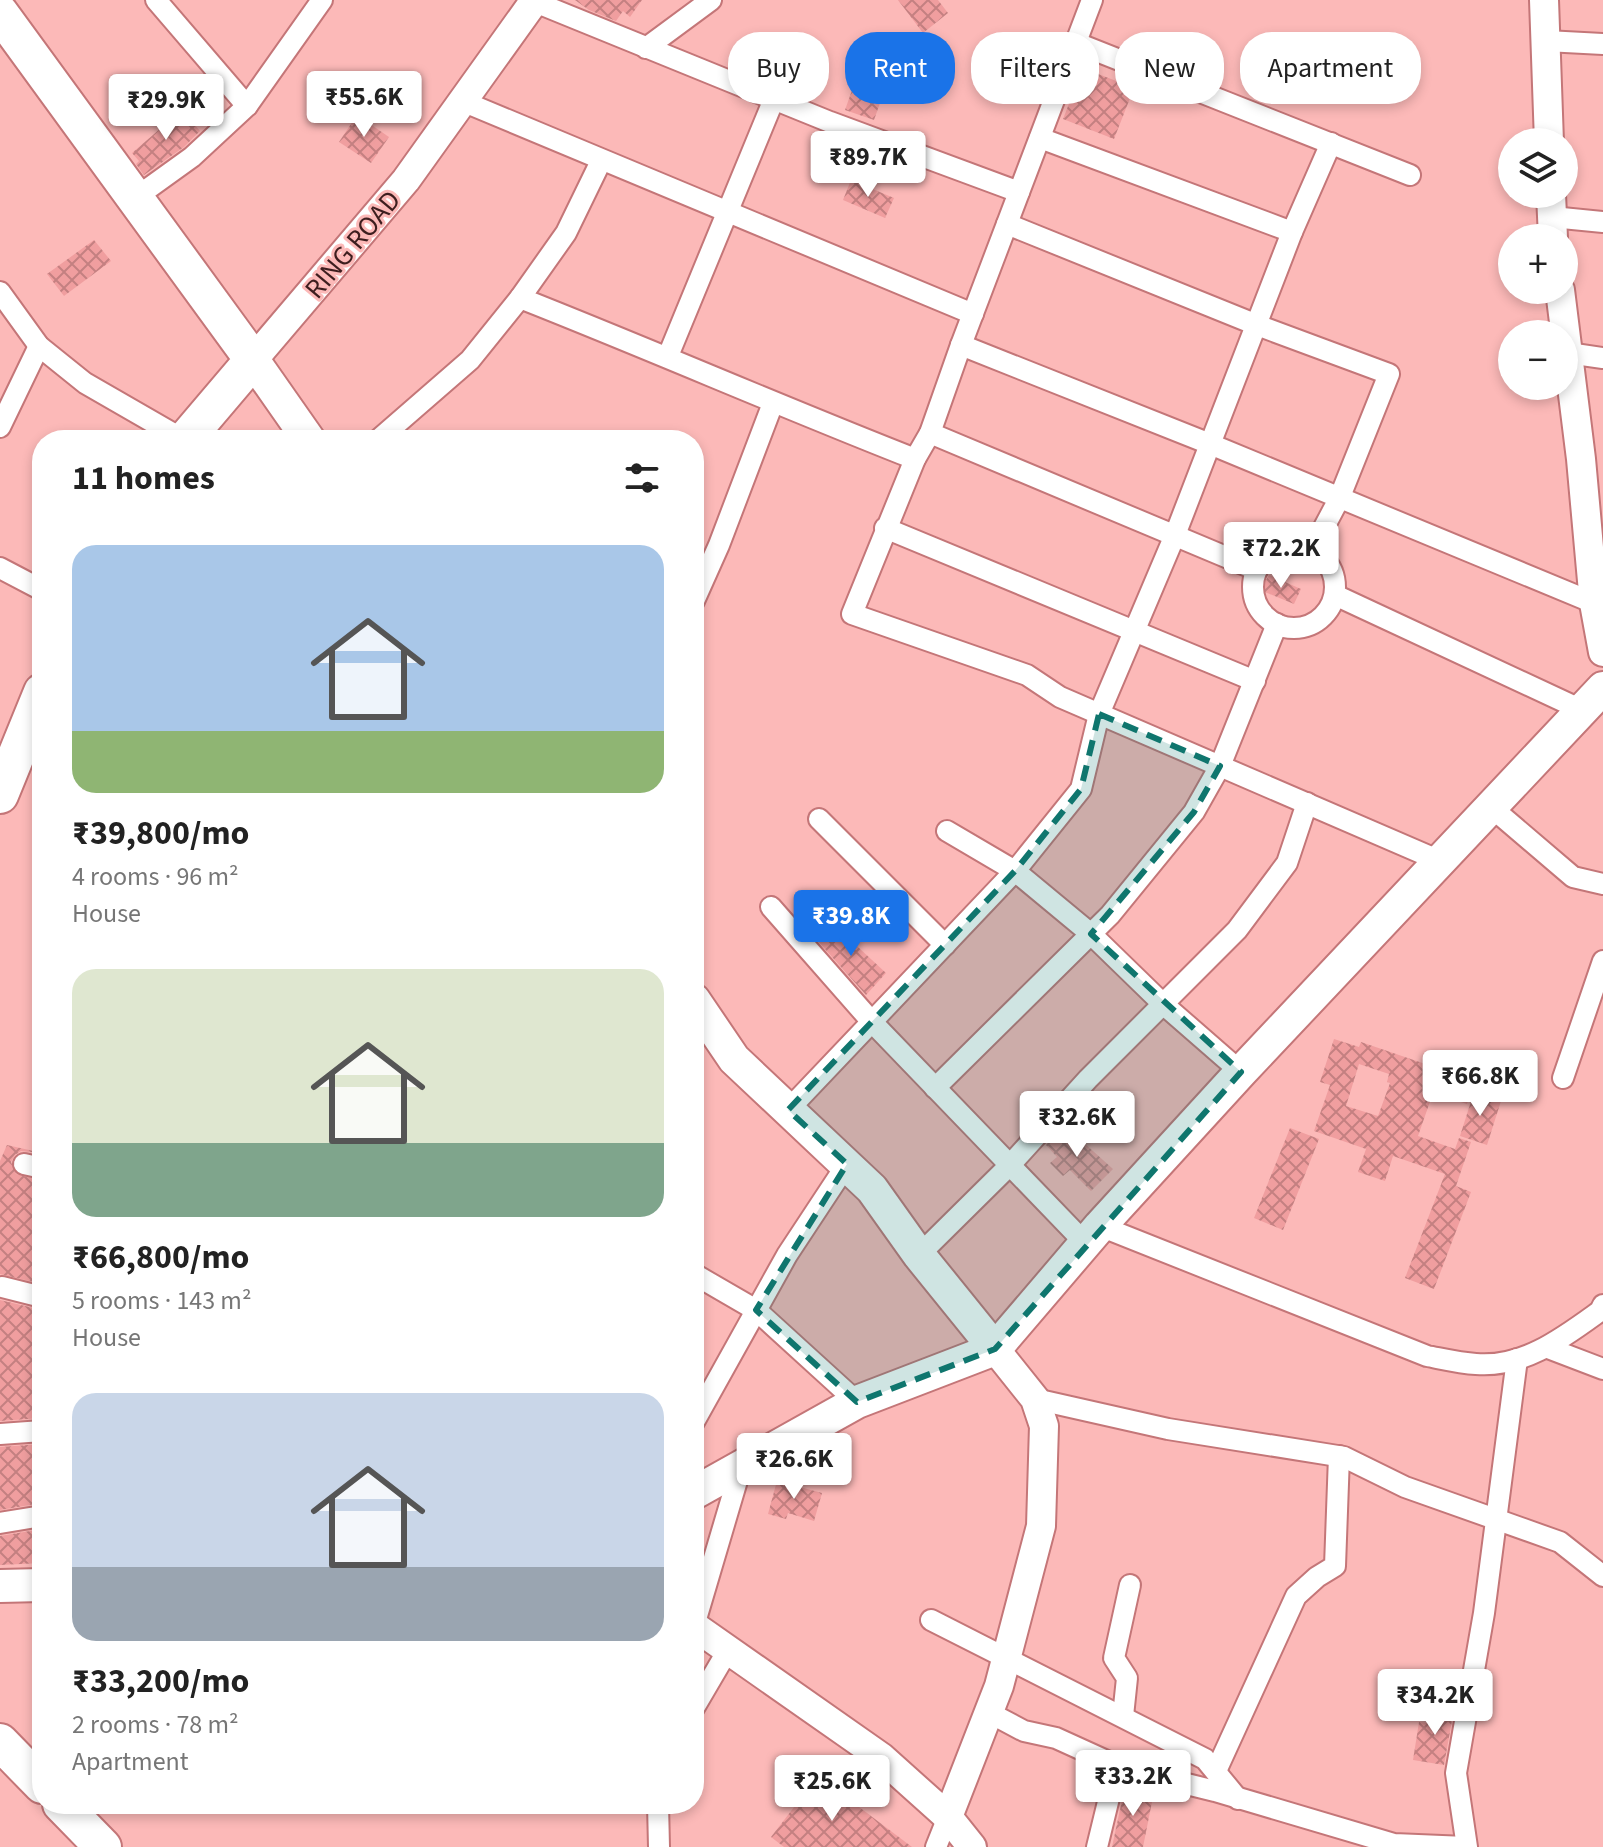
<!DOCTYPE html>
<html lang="en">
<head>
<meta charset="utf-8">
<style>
  :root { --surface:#fff; --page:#f6f6f6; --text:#222; --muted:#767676; --accent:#1a73e8 }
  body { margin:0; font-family:"Source Sans 3",sans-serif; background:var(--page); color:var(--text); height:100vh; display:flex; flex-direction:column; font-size:30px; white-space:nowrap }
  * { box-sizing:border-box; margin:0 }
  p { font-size:26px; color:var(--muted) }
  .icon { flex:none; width:44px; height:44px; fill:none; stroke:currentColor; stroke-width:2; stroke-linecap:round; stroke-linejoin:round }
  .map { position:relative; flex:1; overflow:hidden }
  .panel { position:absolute; left:32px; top:430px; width:672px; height:1384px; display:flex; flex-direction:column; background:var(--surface); border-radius:32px; box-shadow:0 4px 12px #0003 }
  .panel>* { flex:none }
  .banner { position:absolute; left:728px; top:32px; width:754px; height:72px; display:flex; gap:16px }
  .fabs { position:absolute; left:1498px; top:128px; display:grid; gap:16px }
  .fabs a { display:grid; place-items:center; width:80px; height:80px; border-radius:50%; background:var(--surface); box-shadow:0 4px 12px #0003; font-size:40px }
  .price { position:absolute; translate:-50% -68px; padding:0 18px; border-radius:8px; background:#fff; color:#222; font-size:26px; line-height:52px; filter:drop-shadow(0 2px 4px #0008) }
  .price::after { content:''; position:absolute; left:50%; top:48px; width:24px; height:18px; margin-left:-12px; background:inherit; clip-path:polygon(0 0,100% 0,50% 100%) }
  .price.on { background:var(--accent); color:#fff }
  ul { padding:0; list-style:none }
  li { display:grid; align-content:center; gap:16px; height:424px; padding:0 40px }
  li span { display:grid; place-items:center; height:248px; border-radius:24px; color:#555 }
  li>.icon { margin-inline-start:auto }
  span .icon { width:144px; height:144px; fill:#fffc; stroke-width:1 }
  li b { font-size:34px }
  h2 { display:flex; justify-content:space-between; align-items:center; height:96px; padding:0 40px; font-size:34px }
  .chip { padding:0 28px; border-radius:32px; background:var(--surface); box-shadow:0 4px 12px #0003; font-size:28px; line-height:72px }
  .chip.on { background:var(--accent); color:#fff }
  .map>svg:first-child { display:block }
  .building { fill:url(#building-cross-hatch); fill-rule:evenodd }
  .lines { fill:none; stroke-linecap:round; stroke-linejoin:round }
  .street-casing { stroke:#c47678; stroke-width:24 }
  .secondary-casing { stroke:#c47678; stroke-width:32 }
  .primary-casing { stroke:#c47678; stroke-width:36 }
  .highway-casing { stroke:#c47678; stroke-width:40 }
  .street { stroke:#fff; stroke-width:20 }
  .secondary { stroke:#fff; stroke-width:28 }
  .primary { stroke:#fff; stroke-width:32 }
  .highway { stroke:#fff; stroke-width:36 }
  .marked { fill:#0f766e; fill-opacity:0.2; stroke:#0f766e; stroke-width:6; stroke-dasharray:16 10; stroke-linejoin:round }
  .labels { text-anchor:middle; stroke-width:6; stroke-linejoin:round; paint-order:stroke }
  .street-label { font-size:28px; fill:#3d1e1f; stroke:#fcb9b8 }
</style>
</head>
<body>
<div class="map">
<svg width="1603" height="1847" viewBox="0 0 1603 1847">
  <defs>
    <pattern id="building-cross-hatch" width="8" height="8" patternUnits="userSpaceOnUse" patternTransform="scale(2)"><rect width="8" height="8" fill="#f09e9f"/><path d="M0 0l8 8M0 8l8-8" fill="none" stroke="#c48081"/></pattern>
  </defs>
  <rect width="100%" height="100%" fill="#fcb9b8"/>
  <g class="building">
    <polygon points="575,0 642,0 630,17 623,11 616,21 589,10"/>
    <polygon points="898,0 938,0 948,13 923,33"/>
    <polygon points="1083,68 1134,88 1114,139 1063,119"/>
    <polygon points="857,76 886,86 874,120 845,110"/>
    <polygon points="182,110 200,131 184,147 144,175 136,164 139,161 132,153"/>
    <polygon points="357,115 389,137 371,163 339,142"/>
    <polygon points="851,180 894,198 885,218 843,200"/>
    <polygon points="94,240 111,261 64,296 47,274"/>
    <polygon points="1269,575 1301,589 1294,604 1260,590"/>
    <polygon points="831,922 886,973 866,995 816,939"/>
    <path d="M1334,1039l25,8 2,-5 114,39 -8,23 -34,-11 -15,43 37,13 4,-11 12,4 -15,44 15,6 -37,97 -29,-11 40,-104 -52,-18 -8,25 -27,-9 8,-23 -52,-18 16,-46 -10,-3zM1359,1064l30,10 -2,8 3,1 -12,33 -32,-10z"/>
    <polygon points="1474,1092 1501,1101 1487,1145 1460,1136"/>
    <polygon points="1064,1125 1113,1169 1091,1191 1070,1170 1063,1176 1050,1163 1057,1157 1046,1145"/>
    <polygon points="1290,1128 1319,1139 1283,1230 1254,1218"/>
    <polygon points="7,1145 42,1153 21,1151 15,1155 11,1162 16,1174 42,1181 42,1284 0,1274 0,1161"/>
    <polygon points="0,1300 42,1310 42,1418 0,1421"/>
    <polygon points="42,1444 42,1503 0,1510 0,1447"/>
    <polygon points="778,1477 797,1482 796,1486 822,1493 814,1521 788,1513 786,1519 768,1514"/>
    <polygon points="42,1529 42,1563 0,1565 0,1536"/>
    <polygon points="1441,1702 1455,1704 1444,1765 1413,1760 1419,1722 1438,1724"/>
    <polygon points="818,1776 912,1847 784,1847 771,1837"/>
    <polygon points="1125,1786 1154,1792 1143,1847 1112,1847"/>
  </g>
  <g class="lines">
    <g class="street-casing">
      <g id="street">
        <polyline points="156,0 247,106 322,0"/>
        <polyline points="530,0 830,122 1019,192"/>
        <polyline points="1092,0 961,345 930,433 915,459 852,614 1027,675 1060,697 1440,861"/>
        <polyline points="1546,41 1603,44"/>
        <polyline points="1074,42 1410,175"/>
        <polyline points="646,48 711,0"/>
        <polyline points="462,101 973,314"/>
        <polyline points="1040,138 1292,232"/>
        <polyline points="135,198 192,157 247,106"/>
        <polyline points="1552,217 1603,222"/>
        <polyline points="1007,224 1257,325 1389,374 1339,499 1312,550"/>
        <polyline points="0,292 39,346 85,383 184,440"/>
        <path d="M520,298c132,52 262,109 395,161"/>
        <polyline points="961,345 1210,444 1594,603"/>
        <polyline points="1568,353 1603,358"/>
        <polyline points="668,356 774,99"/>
        <polyline points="0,427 39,346"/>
        <polyline points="930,433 1257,570"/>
        <polyline points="378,440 470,360 520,298 566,233 601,161"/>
        <polyline points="885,528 1255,681"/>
        <circle cx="1294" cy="587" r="41"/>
        <polyline points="0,568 42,590"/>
        <polyline points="1335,595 1584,711"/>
        <polyline points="694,601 719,545 773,403"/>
        <polyline points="1491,807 1573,877 1603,884"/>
        <polyline points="819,819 945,945"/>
        <polyline points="947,831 1015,871 1091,934 1163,1004 1241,1072"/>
        <polyline points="771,907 872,1022 1085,1243"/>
        <polyline points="1563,1078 1603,961"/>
        <polyline points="935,1088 1110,915 1194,812 1220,766 1277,624"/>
        <polyline points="788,1110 1015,871 1081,789 1099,714 1175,535 1292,232 1331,143"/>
        <polyline points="24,1164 42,1168"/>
        <path d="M1100,1226l327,130c16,3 33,7 49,8 48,4 88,-27 124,-53l3,-6"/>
        <polyline points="919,1255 1010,1165 1088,1079 1237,930 1287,863 1307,803"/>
        <polyline points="694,1274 756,1310 857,1402"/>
        <polyline points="2,1287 42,1297"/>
        <polyline points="1548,1348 1603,1369"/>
        <polyline points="1035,1399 1168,1429 1344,1457 1405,1487 1560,1542 1603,1576"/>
        <polyline points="694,1422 787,1255 847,1164"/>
        <polyline points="0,1434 42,1431"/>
        <polyline points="0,1523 42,1516"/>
        <polyline points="931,1620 1205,1759 1238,1799"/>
        <polyline points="694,1626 741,1467"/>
        <polyline points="694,1708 728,1650"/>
        <polyline points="988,1712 1024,1731 1056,1738 1122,1768 1215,1791 1394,1844 1466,1847"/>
        <polyline points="1123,1716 1127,1678 1114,1658 1130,1585"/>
        <polyline points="1216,1771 1296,1596 1317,1577 1335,1566 1339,1456"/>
        <polyline points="658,1804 659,1847"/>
        <polyline points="936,1847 948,1817"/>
        <polyline points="1097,1847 1117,1765"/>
        <polyline points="1467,1847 1456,1773 1484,1613 1517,1359"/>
      </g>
    </g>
    <g class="secondary-casing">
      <g id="secondary">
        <polyline points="1544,0 1549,142"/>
        <polyline points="1551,194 1553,238"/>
        <polyline points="1560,290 1581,459 1594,603 1603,652"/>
        <polyline points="253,360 406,180 535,0"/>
        <polyline points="694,1626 881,1757 948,1817"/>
        <polyline points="972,1847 948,1817 999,1686 1041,1526 1044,1426 1035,1399 995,1349"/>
      </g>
    </g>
    <g class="primary-casing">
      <g id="primary">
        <polyline points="253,360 309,440"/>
        <polyline points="694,1000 734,1059 872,1189 919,1255 995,1349"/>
        <polyline points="694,1493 857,1402 995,1349 1100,1226 1241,1072 1603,688"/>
        <polyline points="0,1586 42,1585"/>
      </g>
    </g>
    <g class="highway-casing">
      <g id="highway">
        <polyline points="0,13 253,360 185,440"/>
        <polyline points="0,795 42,692"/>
        <polyline points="0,1742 42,1785"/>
        <polyline points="61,1804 103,1847"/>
      </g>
    </g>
    <use href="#street" class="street"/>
    <use href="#secondary" class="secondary"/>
    <use href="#primary" class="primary"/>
    <use href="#highway" class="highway"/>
  </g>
  <path class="marked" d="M1099,714l121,52 -26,46 -103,122 150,138 -246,277 -138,53 -101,-92 91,-146 -59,-54 227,-239 66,-82z"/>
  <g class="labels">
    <g class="street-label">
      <text transform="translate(352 244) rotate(-50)" y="10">RING ROAD</text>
    </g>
  </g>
</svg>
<div class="fabs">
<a><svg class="icon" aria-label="layers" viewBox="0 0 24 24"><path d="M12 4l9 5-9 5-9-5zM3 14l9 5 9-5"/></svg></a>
<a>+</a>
<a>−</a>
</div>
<b class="price" style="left:364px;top:139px">₹55.6K</b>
<b class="price" style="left:166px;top:142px">₹29.9K</b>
<b class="price" style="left:868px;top:199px">₹89.7K</b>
<b class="price" style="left:1281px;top:590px">₹72.2K</b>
<b class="price on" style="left:851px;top:958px">₹39.8K</b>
<b class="price" style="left:1480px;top:1118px">₹66.8K</b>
<b class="price" style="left:1077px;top:1159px">₹32.6K</b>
<b class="price" style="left:794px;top:1501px">₹26.6K</b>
<b class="price" style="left:1435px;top:1737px">₹34.2K</b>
<b class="price" style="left:1133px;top:1818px">₹33.2K</b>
<b class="price" style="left:832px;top:1823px">₹25.6K</b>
<div class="banner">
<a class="chip">Buy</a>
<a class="chip on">Rent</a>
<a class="chip">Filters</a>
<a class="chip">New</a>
<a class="chip">Apartment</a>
</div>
<section class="panel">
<h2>11 homes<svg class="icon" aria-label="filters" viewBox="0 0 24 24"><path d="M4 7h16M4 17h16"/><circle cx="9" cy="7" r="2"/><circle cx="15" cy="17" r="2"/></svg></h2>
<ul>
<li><span style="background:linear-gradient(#a9c7e8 75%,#8fb573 0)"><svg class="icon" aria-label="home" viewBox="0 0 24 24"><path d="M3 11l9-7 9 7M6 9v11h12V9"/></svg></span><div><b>₹39,800/mo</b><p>4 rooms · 96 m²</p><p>House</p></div></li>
<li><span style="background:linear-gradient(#dfe7d0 70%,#7fa58c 0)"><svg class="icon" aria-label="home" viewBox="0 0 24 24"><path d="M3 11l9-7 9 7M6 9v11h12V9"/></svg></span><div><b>₹66,800/mo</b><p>5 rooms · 143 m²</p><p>House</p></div></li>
<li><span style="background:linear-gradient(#c9d6e8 70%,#9aa5b1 0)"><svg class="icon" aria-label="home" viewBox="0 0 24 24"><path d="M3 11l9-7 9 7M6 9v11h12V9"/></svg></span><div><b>₹33,200/mo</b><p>2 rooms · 78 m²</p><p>Apartment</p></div></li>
</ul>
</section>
</div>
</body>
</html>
